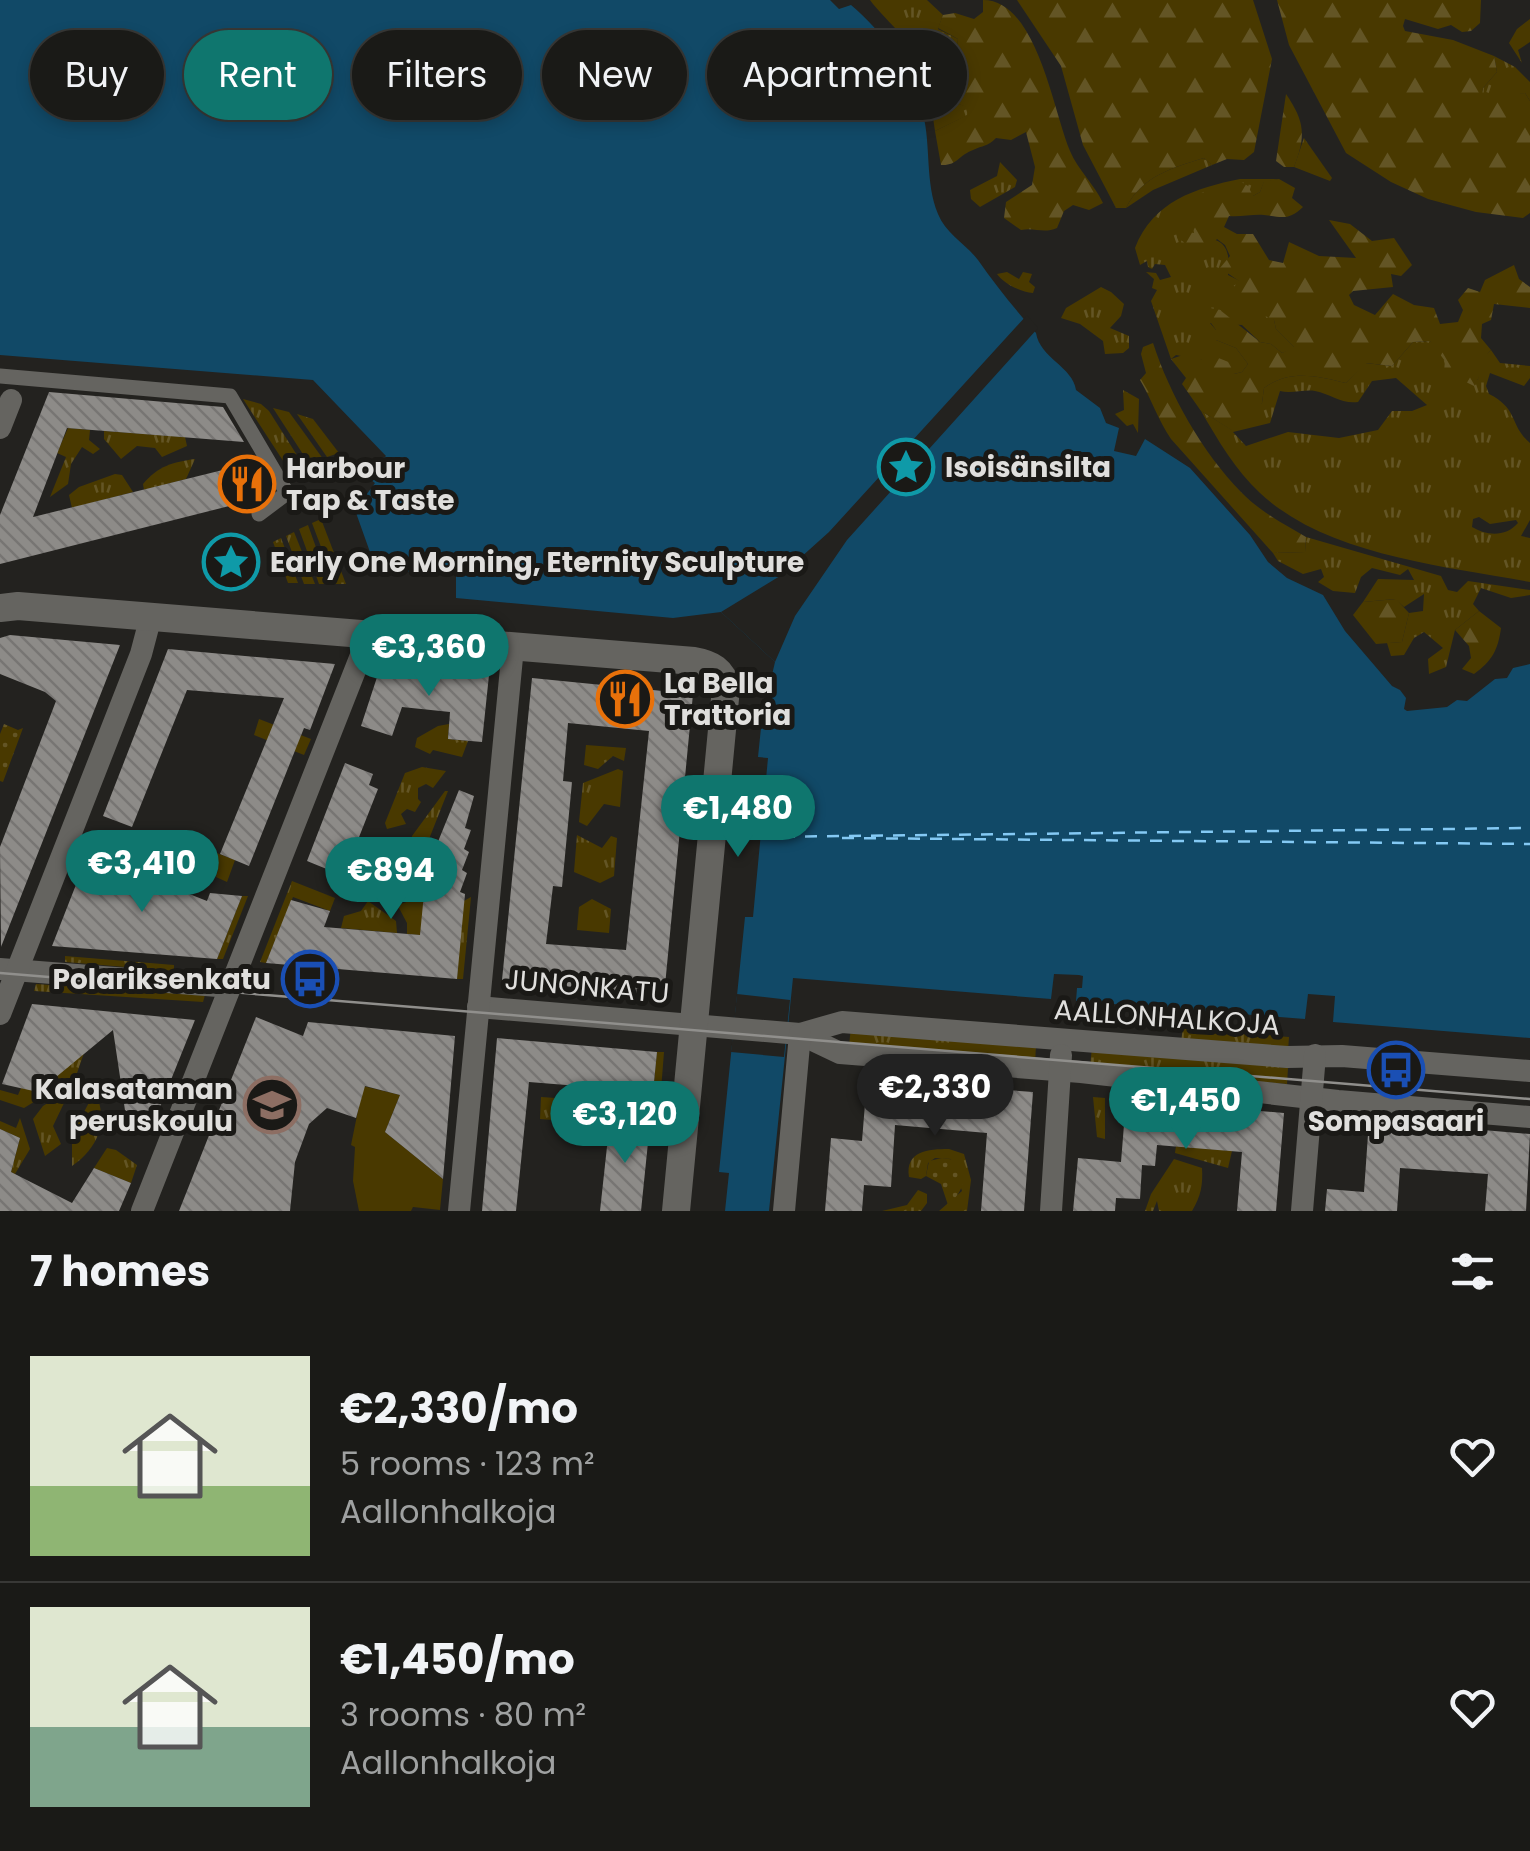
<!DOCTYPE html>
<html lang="en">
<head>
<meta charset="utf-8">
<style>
  :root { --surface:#1a1a17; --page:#272724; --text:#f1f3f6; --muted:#9fa1a1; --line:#383836; --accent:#0f766e }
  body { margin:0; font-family:Poppins,sans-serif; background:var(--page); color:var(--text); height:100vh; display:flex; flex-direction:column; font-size:38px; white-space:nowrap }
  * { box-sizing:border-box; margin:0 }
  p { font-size:32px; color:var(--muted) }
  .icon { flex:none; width:55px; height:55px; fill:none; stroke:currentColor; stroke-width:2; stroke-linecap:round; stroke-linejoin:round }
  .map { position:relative; height:1211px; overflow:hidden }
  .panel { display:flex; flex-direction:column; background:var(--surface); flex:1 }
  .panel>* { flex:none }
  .top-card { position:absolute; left:30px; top:30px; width:1000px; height:90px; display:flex; gap:20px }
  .price { position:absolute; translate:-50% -85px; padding:0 22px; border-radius:35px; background:var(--accent); color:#fff; font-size:32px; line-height:65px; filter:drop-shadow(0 2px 5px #0008) }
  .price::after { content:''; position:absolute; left:50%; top:60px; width:30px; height:22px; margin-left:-15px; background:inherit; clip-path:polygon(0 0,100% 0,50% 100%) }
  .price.active { background:#222; color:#fff }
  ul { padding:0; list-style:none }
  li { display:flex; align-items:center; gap:30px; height:250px; padding:0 30px }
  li+li { border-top:2px solid var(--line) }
  li span { display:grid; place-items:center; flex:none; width:280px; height:200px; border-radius:0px; color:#555 }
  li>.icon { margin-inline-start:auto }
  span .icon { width:120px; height:120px; fill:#fffc; stroke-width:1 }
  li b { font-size:42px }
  h2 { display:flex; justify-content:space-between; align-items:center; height:120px; padding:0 30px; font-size:42px }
  .tag { padding:0 35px; border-radius:45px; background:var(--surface); box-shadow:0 5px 15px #0003,0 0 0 2px var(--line); font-size:35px; line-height:90px }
  .tag.active { background:var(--accent); color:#fff }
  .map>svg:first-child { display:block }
  .grass { fill:url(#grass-tufts); fill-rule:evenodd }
  .forest { fill:url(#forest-firs) }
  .park { fill:url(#park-dots) }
  .pitch { fill:#493900 }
  .water { fill:#114967 }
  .pier { fill:#23221f }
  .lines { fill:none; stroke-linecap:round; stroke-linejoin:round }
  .ferry { stroke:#84c9f4; stroke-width:2.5; stroke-dasharray:12 10; stroke-linecap:butt }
  .building { fill:url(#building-back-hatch); fill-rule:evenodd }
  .pedestrian { stroke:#656460; stroke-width:15 }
  .minor { stroke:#656460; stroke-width:22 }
  .tertiary { stroke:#656460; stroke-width:28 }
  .tram { stroke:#908f8c; stroke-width:2.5 }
  .labels { text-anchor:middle; stroke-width:10; stroke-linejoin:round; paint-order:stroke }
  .poi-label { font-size:28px; font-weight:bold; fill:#e0dfdd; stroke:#1a1916; text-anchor:start }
  .street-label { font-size:28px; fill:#e0dfdd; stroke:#1a1916 }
</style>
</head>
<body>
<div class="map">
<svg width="1530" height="1211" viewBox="0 0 1530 1211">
  <defs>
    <pattern id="grass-tufts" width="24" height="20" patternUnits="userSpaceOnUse" patternTransform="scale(2.5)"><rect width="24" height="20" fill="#493900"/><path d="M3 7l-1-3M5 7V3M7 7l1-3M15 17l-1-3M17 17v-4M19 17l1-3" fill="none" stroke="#635525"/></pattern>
    <pattern id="forest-firs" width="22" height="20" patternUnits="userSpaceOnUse" patternTransform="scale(2.5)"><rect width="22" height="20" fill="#493900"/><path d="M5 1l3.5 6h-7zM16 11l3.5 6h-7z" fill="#635525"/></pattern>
    <pattern id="park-dots" width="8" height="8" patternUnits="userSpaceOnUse" patternTransform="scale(2.5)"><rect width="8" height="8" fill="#493900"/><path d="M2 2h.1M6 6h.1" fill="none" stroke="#635525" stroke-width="1.8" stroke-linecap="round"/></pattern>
    <pattern id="building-back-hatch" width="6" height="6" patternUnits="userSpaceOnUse" patternTransform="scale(2.5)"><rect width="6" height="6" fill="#8d8b88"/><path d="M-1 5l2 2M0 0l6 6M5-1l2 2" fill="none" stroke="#777573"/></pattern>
  </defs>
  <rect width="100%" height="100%" fill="#23221f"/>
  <g class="grass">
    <path d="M870,0h57l16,15 -5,14 20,10 -2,14 -34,23c-3,-31 -36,-54 -52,-76z"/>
    <polygon points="1530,19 1530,42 1518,50 1522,63 1509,43 1517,29"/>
    <polygon points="1494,56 1515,67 1530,82 1530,101 1525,93 1496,98 1481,96 1483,88 1497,72"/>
    <polygon points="959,104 968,107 968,115 935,131 932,111 938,116"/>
    <polygon points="1304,138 1332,178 1330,181 1294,167"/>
    <path d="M1204,158l8,7 -59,25 -27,18c16,-32 46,-40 78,-50z"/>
    <polygon points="1000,162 1017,180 1015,187 980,207 971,199 970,190 997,176"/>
    <path d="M1240,179h39l-15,3 -4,10 -7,4 -57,9 -2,29 -17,4c33,1 56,-6 51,37l12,6 34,39 2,9 19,19 -13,5 -11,-9 -11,-2 -18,-17 -32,-2 6,7v10l20,8 12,16 -6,8 -8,2 -32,-14 -26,-5 -5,4 -20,-58 6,-11 -5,-2 2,-9 -8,-7 10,1 4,7 11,-3 -6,-12 -10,-1 -3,5 -4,-2 -1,-6 -7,4 -5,-17c18,-47 61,-60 105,-69z"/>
    <path d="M1007,272l12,7 4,-7 9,2 -3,8 6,5 -2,6c-12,-1 -29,-9 -36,-19z"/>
    <polygon points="1101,287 1111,292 1124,304 1121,316 1110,328 1129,336 1129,348 1123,353 1105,354 1103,341 1080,324 1061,318 1066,308"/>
    <path d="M1430,341l48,39 1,-18 12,-12 9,13 30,3v12l-6,8 -34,-13 -4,13 3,8c30,15 20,31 41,49v77l-9,16 9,2v44c-86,-16 -204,-27 -270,-89 -25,-23 -42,-53 -59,-82l31,19 2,-7 28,-20 2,-15c26,-19 52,-12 82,-5l19,-20 27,3 21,-24zM1396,378l31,27 -15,6h-20l-14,19 -39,8 -51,-6 -42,14 -13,-14 37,-9 10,-32c12,3 24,-2 35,0 16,3 26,13 43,11l14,-21zM1479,517l11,7 26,-4 2,3c-12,14 -31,13 -46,4l1,-8z"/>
    <polygon points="1123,390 1139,399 1138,433 1133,424 1127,426 1115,414 1124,410"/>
    <polygon points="243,399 261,404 269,411 307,471 291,473"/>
    <polygon points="273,408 289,412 326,463 310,465"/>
    <polygon points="297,414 313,419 339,453 327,457"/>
    <polygon points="68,428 90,430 89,440 100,449 93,454 82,447 71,464 68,484 50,497 66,457 57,453"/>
    <polygon points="104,431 185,437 187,446 162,457 155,448 137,446 121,459 104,439"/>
    <path d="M195,459l-9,20 -42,11 -1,-6c15,-18 30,-22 52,-25z"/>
    <polygon points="115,474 122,475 133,492 72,508 69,495 79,487"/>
    <polygon points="321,519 346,584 335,584 312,523"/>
    <polygon points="308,525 329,584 319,584 299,529"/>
    <polygon points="294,532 315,584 304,584 286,536"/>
    <polygon points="1306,537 1441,576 1448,590 1457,592 1468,581 1530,590 1530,595 1511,598 1481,588 1473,604 1479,611 1455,630 1446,667 1429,674 1428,659 1443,648 1424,632 1414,638 1404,655 1391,656 1387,643 1402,642 1409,613 1423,611 1424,594 1404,607 1395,599 1363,602 1378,579 1414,580 1408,569 1400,575 1372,568 1361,577 1355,593 1333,591 1318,582 1324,577 1321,569 1303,574 1278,561 1273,553 1305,552"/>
    <polygon points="281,538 298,583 288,583 273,542"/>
    <polygon points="259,719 311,739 304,755 254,735"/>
    <polygon points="449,724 448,739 468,741 462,757 433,750 430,754 415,747 417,738 438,726"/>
    <polygon points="586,745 626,748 624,761 613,756 598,769 584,765"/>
    <polygon points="422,767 446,771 433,788 426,784 418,788 418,799 421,802 415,812 407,809 401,814 406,824 387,829 385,823 405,773"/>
    <polygon points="618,769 623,771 620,807 604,804 587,826 579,822 583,783"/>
    <polygon points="445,791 448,791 414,877 410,873 414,854 412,836"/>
    <polygon points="577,835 602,848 611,836 617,838 614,876 600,883 574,872"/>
    <polygon points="397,838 397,878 392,889 368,880 365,872 376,843"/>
    <polygon points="206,849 235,860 227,882 216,877 218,869 201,862"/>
    <polygon points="122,855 185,880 188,874 205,881 200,891 120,859"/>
    <polygon points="292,881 335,898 330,911 293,897 266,963 260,962"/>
    <polygon points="422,881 431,885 420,935 407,934 407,923 399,908 401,904 415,899"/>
    <polygon points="242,896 248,896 223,959 217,959"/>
    <polygon points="471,897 463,979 457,979 462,902"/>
    <polygon points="592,899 611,909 609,933 577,930 579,907"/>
    <polygon points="368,901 396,921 397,933 341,928 344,916 361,911"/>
    <polygon points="65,956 174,965 174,971 65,962"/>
    <polygon points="36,984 205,995 203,1002 34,991"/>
    <polygon points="851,1027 1036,1046 1035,1063 849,1046"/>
    <polygon points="1183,1028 1289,1037 1288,1051 1181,1042"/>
    <polygon points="1092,1047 1288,1068 1287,1084 1090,1067"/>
    <polygon points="657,1052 664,1052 659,1115 618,1112 620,1089 653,1092"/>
    <polygon points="84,1053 76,1076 24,1108 0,1100 0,1090 18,1095 21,1088"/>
    <path d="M95,1091c14,31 3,57 -23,75v-31z"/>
    <polygon points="62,1094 65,1101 53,1126 61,1144 45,1156 33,1119 43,1106"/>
    <polygon points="541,1097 571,1099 570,1114 589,1116 590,1106 598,1106 595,1143 576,1141 577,1122 540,1119"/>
    <polygon points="1093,1097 1105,1098 1105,1139 1097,1137"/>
    <polygon points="20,1118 30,1149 15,1174 11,1172 20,1138 0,1129 0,1121 16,1128"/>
    <polygon points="1176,1146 1232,1151 1228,1168 1175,1153"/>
    <polygon points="107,1148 116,1150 137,1165 131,1183 94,1168"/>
    <path d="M949,1149l15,5 7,26 -4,31h-28l23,-20 -11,-32 -16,-1 -7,5 -2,13 -5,3 -12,-2c-4,-26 19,-28 40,-28z"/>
    <path d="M1174,1159l28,9c1,17 -1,28 -10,43h-33l-2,-10 -4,10h-8l6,-17z"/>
    <polygon points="918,1190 927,1194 927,1203 921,1211 882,1211 907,1205"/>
  </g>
  <g class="forest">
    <path d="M983,0c54,0 70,111 87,151 8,19 24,33 33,52l-14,7 -16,-5 -9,6 -7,17c-14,6 -22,-1 -36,2l-17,-12 2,-16 26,-17 3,-18 -9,-35 -15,8 -15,-2c-9,9 -13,7 -23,12 -14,5 -16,16 -32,15l-6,-34 32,-16 1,-7 -9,-4 -21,12 -6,-5 -10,-35 34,-23 2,-14 -20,-11 5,-13 12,-2 19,6 9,-7z"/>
    <path d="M1017,0h236l19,59 -18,93 -10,8 -17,-1 -15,6 -8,-7c-32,10 -62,18 -78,50h-10l-33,-63 -22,-79z"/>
    <polygon points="1277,0 1481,0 1480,23 1471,31 1462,32 1451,25 1438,29 1405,19 1403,26 1405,31 1453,40 1494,56 1497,72 1483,88 1482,96 1525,93 1530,101 1530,213 1523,218 1476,212 1428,199 1391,182 1346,153 1289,45"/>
    <path d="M1286,94c19,28 20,42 8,73h-10l-8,-6z"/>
    <path d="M1279,179l16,9 -3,10 11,9c-15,14 -21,10 -39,8 -11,-1 -23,2 -35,1l-5,11 13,7h16l16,26 14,3 6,-21 30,14 37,2 -27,-38 21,4 22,17 22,-3 18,27 -11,11 -10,-2 2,13 -40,4 -4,4 5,10 21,10 18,-21 21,11 20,3 6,16 18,-2 5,-12 -5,-10 10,-12 12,4 5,-12 29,-15 5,14 11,8v21l-36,-4 -3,16 -9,4 -1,14 10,12c-16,17 -7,23 -17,36l-30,-15 1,-10 -15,-20 -17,1 -21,24 -26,-3 -20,20c-30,-7 -56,-14 -82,5l-2,15 -13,17 -14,3 -2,8 -32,-20 -19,-27 4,-6 -15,-19 18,-6 13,7 9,-5 20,8 3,11 8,-2 6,-8 -12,-16 -20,-8v-10l-5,-7 -11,1 -1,-9 6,-8 15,3 40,32 11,2 11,9 12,-6 -18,-18 -2,-9 -25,-11 -17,-20 7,-8 -19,-13 10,-12 -5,-11 -8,-6 -7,8 -13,3 -20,-12 3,-8 14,3c-3,-13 3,-23 0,-36l13,-7 8,4 25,-13 8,5 5,10 7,-4 4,-11z"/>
    <path d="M1153,343c17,52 49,109 88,149 18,19 43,32 65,45l-1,15 -32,1 -102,-114c-13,-19 -19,-39 -31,-59l6,-7 -5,-19 2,-7z"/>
    <polygon points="1396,599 1409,613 1402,642 1376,644 1353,615 1363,602"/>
    <path d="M1479,611l22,17c-3,22 -9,33 -27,46l-12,-5 9,-11 -2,-12 -14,-16z"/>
  </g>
  <g class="park">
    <polygon points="4,724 18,730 23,728 3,782 0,781 0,734"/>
    <path d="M942,1158l14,2c13,18 7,32 -8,45l-7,-21 -15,-8 3,-15z"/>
  </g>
  <polygon class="pitch" points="363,1086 400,1095 385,1132 443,1179 440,1210 413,1207 411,1211 359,1211 353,1181 355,1147 351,1145"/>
  <path class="water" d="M0,0h830l9,9 12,-4c31,26 63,68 72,109 8,31 2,69 15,100 8,20 27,29 40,46 18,26 37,49 58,73 4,25 37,34 40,57l24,18 6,15 13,5 -5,23 22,5 9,-17 45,29 60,67 18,27 19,16 36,17 22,36 47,55 8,4 6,8 -2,11 3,2 40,-4 10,-7 10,1 28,-22 12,-1 6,-10 17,-4v374l-197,-16 2,-26 -27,-2 -3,25 -229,-18 1,-13h5l1,-12 -4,-1 -25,-1 -3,25 -258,-21 -24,233h-44l4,-38 -10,-1 26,-255h8l15,-159 -10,-1 4,-39 13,-56 -54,-50 -48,6 -217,-20v-23l-80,-6 -21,-59 20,-27 -9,-7 20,-20 -73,-76 -313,-25z"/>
  <g class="pier">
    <polygon points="1027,315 1038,328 847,540 795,616 775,662 721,612 780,576 829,532"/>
    <polygon points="737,994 790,1000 784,1057 731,1052"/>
  </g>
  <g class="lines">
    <g class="ferry">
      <polyline points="761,837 1530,828"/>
      <polyline points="842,838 1530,844"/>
    </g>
  </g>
  <g class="building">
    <polygon points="49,392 223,407 244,442 67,428 33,517 255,462 270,491 253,500 0,564 0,515"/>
    <polygon points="10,635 120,645 1,947 0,847 56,701 45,692 0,674 0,638"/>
    <polygon points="168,649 335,664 310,730 304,728 249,866 220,854 284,698 187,690 132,827 103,816"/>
    <polygon points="381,665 489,675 482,742 448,739 450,712 402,707 392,736 361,726"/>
    <path d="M532,678l161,16 -29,302 -162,-16zM568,723l81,8 -23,219 -80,-6 7,-58 9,1 10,-105 -9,-1z"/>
    <polygon points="345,763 373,774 369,785 378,789 348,865 339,862 334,872 307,861"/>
    <polygon points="459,790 474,796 465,828 471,830 464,849 469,852 462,870 467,873 460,892 465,894 457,979 266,963 291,900 330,911 324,927 420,935 425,883 422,881"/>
    <polygon points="88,854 207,901 210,893 242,896 217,959 52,946"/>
    <polygon points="32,1004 195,1020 152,1127 126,1117 113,1030 38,1092 2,1084"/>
    <polygon points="256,1017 303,1036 308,1022 455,1036 443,1179 385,1132 400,1095 365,1086 356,1118 327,1108 309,1124 295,1162 290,1211 179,1211"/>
    <polygon points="497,1038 657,1052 653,1092 529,1082 516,1211 482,1211"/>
    <polygon points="867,1079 1033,1092 1024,1211 981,1211 987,1133 895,1125 891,1187 864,1185 862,1211 825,1211 831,1138 862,1141"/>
    <polygon points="1126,1100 1284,1113 1276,1211 1237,1211 1242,1152 1157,1145 1155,1166 1142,1165 1140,1199 1116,1198 1115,1211 1073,1211 1078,1158 1121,1162"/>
    <polygon points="610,1119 650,1123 641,1211 600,1211"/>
    <polygon points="1369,1120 1530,1134 1526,1211 1485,1211 1488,1174 1400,1168 1397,1211 1325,1211 1327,1189 1364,1192"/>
    <polygon points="0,1129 20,1138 11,1172 72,1203 94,1168 131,1183 119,1211 0,1211"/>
  </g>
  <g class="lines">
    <polyline class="pedestrian" points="0,376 230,396 287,493 259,514"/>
    <g class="minor">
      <polyline points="0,428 11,400"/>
      <polyline points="0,969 231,987"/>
      <polyline points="478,1007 800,1034 840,1053 1081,1072 1338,1101 1530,1117"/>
      <polyline points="0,1014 141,654 151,616"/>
      <polyline points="800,1034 842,1022 1287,1057 1342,1056 1530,1071"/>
      <polyline points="142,1211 369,635"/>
      <polyline points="459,1211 513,647"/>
      <polyline points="784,1211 800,1034"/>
      <polyline points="1051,1211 1061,1055"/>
      <polyline points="1302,1211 1315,1055"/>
    </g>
    <path class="tertiary" d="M0,608l18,-2 676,55c17,3 29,9 32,27l-50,523"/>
    <polyline class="tram" points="0,973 1530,1099"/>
  </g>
  <defs>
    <g id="sight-ring" transform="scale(2.875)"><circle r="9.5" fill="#1a1916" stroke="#0f9aa8" stroke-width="1.5"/><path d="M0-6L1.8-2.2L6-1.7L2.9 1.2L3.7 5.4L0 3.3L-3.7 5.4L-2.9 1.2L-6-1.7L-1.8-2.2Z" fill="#0f9aa8"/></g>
    <g id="restaurant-ring" transform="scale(2.875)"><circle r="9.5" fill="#1a1916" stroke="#e8710a" stroke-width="1.5"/><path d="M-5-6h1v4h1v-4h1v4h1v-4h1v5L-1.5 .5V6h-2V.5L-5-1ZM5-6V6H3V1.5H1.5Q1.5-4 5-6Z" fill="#e8710a"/></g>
    <g id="bus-ring" transform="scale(2.875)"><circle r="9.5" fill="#1a1916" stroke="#1a4fb4" stroke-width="1.5"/><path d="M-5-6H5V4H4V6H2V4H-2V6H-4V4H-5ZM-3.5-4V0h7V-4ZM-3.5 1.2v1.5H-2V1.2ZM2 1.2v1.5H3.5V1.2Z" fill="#1a4fb4"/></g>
    <g id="school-ring" transform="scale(2.875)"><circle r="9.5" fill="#1a1916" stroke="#8d6e63" stroke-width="1.5"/><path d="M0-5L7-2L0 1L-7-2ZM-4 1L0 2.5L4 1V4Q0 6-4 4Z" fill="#8d6e63"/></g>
  </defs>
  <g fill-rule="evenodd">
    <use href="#sight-ring" x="906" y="467"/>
    <use href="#restaurant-ring" x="247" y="484"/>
    <use href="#sight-ring" x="231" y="562"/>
    <use href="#restaurant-ring" x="625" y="699"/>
    <use href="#bus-ring" x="310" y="979"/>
    <use href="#bus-ring" x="1396" y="1070"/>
    <use href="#school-ring" x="272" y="1105"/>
  </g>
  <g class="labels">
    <g class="poi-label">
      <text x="945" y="477">Isoisänsilta</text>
      <text x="286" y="478">Harbour<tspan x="286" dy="32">Tap &amp; Taste</tspan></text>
      <text x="270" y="572">Early One Morning, Eternity Sculpture</text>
      <text x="664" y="693">La Bella<tspan x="664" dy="32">Trattoria</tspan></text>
      <text x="271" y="989" text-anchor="end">Polariksenkatu</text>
      <text x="233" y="1099" text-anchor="end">Kalasataman<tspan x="233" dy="32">peruskoulu</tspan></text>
      <text x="1396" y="1131" text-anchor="middle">Sompasaari</text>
    </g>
    <g class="street-label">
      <text transform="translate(587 986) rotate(5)" y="10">JUNONKATU</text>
      <text transform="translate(1167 1017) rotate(4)" y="10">AALLONHALKOJA</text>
    </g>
  </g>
</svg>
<b class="price" style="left:429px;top:699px">€3,360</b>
<b class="price" style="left:738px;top:860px">€1,480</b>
<b class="price" style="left:142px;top:915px">€3,410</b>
<b class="price" style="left:391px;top:922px">€894</b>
<b class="price active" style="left:935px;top:1139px">€2,330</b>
<b class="price" style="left:1186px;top:1152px">€1,450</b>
<b class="price" style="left:625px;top:1166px">€3,120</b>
<div class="top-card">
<a class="tag">Buy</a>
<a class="tag active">Rent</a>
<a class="tag">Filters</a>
<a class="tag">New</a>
<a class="tag">Apartment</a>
</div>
</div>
<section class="panel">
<h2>7 homes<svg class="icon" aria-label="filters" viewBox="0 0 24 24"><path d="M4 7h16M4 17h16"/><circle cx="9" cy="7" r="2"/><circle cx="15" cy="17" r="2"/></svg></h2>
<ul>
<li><span style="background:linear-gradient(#dfe7d0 65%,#8fb573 0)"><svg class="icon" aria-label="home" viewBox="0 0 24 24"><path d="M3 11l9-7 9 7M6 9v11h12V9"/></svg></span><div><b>€2,330/mo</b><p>5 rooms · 123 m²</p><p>Aallonhalkoja</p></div><svg class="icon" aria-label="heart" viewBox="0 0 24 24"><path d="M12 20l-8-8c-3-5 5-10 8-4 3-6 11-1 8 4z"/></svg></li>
<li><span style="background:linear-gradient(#dfe7d0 60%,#7fa58c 0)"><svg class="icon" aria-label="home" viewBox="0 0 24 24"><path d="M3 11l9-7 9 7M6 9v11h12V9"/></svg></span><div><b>€1,450/mo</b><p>3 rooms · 80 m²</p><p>Aallonhalkoja</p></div><svg class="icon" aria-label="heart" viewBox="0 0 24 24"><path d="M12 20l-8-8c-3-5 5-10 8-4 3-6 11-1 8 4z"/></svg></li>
</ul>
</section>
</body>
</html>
